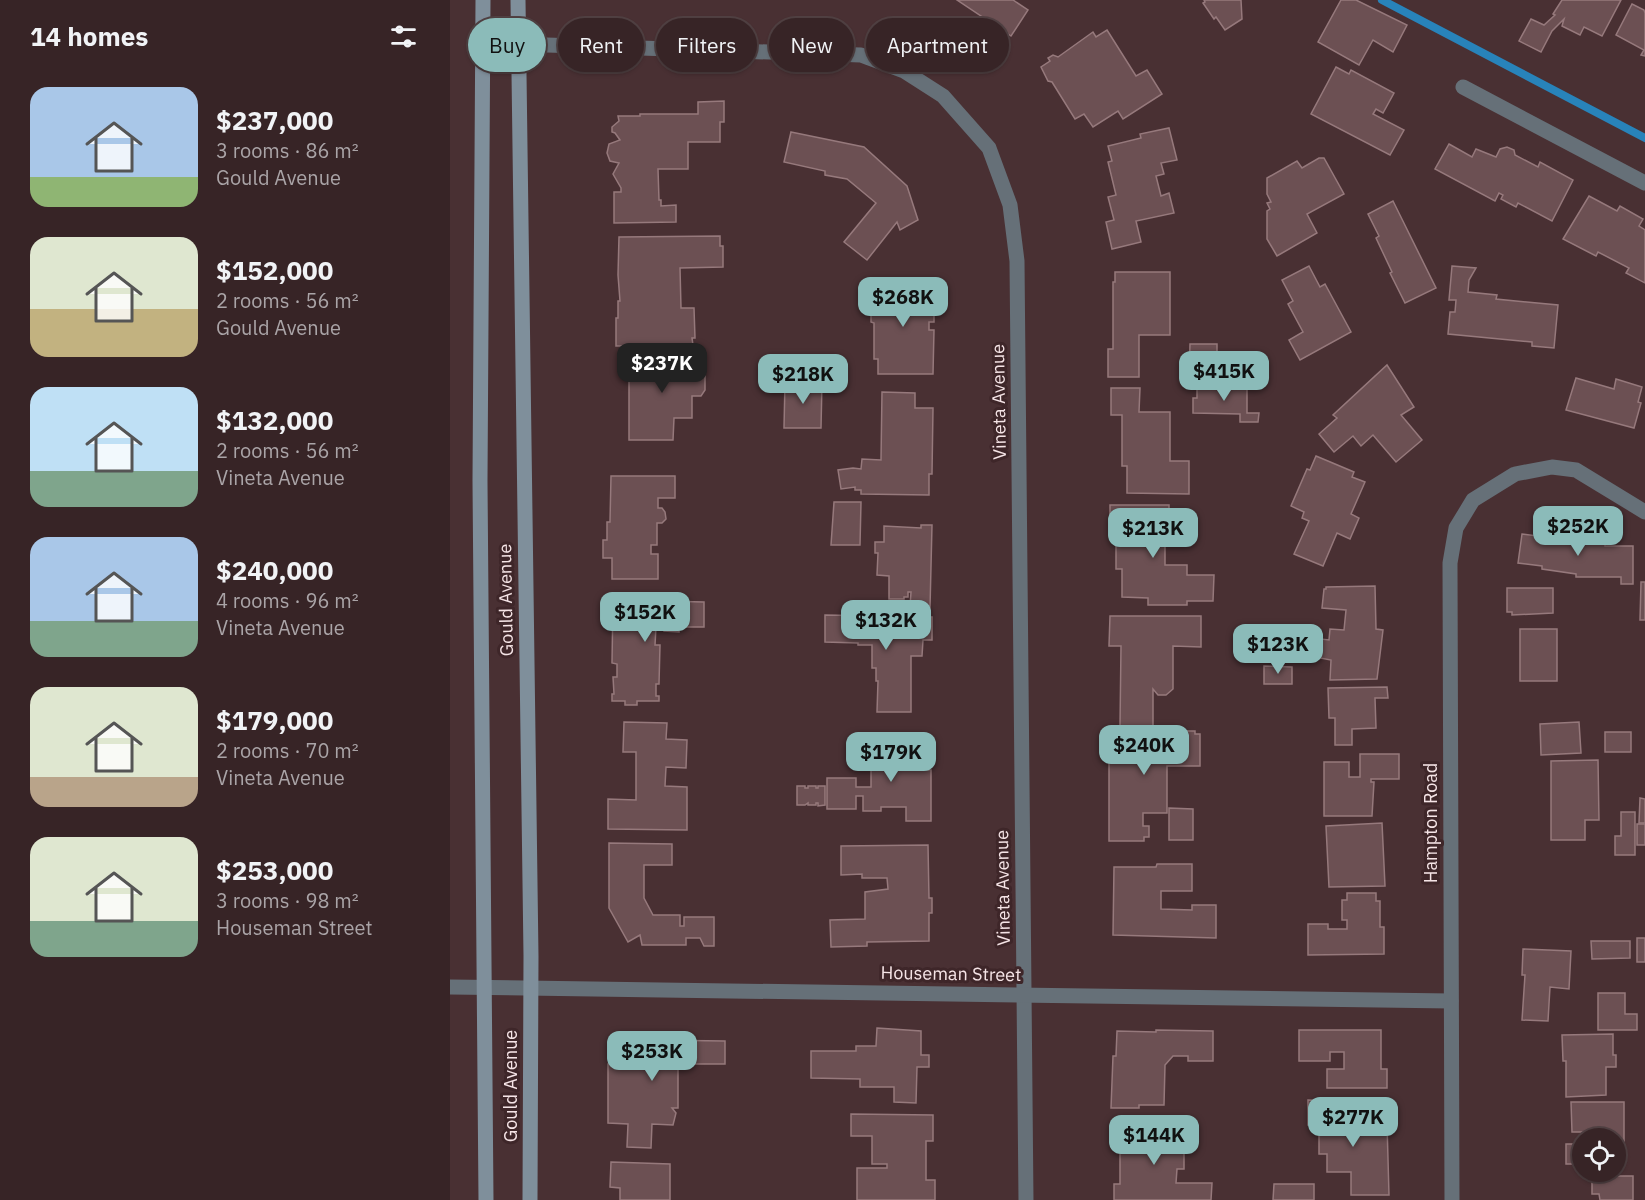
<!DOCTYPE html>
<html lang="en">
<head>
<meta charset="utf-8">
<style>
  :root { --surface:#372426; --page:#423032; --text:#f1f3f6; --muted:#aaa4a7; --line:#514143; --accent:#8bbbb9 }
  body { margin:0; font-family:"IBM Plex Sans",sans-serif; background:var(--page); color:var(--text); height:100vh; display:flex; flex-direction:column; font-size:22px; white-space:nowrap }
  * { box-sizing:border-box; margin:0 }
  p { font-size:20px; color:var(--muted) }
  .icon { flex:none; width:33px; height:33px; fill:none; stroke:currentColor; stroke-width:2; stroke-linecap:round; stroke-linejoin:round }
  .map { position:relative; flex:1; overflow:hidden }
  .details { display:flex; flex-direction:column; background:var(--surface); width:450px }
  .details>* { flex:none }
  .guide { position:absolute; left:18px; top:18px; width:570px; height:54px; display:flex; gap:12px }
  .buttons { position:absolute; left:1122px; top:1128px; display:grid; gap:12px }
  .buttons a { display:grid; place-items:center; width:54px; height:54px; border-radius:50%; background:var(--surface); box-shadow:0 2px 4px #0004,0 0 0 2px var(--line); font-size:30px }
  .price { position:absolute; translate:-50% -51px; padding:0 14px; border-radius:12px; background:var(--accent); color:#111; font-size:20px; line-height:39px; filter:drop-shadow(0 2px 3px #0008) }
  .price::after { content:''; position:absolute; left:50%; top:36px; width:18px; height:14px; margin-left:-9px; background:inherit; clip-path:polygon(0 0,100% 0,50% 100%) }
  .price.current { background:#222; color:#fff }
  ul { padding:0; list-style:none }
  li { display:flex; align-items:center; gap:18px; height:150px; padding:0 30px }
  li span { display:grid; place-items:center; flex:none; width:168px; height:120px; border-radius:18px; color:#555 }
  li>.icon { margin-inline-start:auto }
  span .icon { width:72px; height:72px; fill:#fffc; stroke-width:1 }
  li b { font-size:26px }
  h2 { display:flex; justify-content:space-between; align-items:center; height:72px; padding:0 30px; font-size:26px }
  .tag { padding:0 21px; border-radius:27px; background:var(--surface); box-shadow:0 2px 4px #0004,0 0 0 2px var(--line); font-size:21px; line-height:54px }
  .tag.current { background:var(--accent); color:#111 }
  main { display:flex; flex:1; min-height:0 }
  .map>svg:first-child { display:block }
  .lines { fill:none; stroke-linecap:round; stroke-linejoin:round }
  .stream { stroke:#2883ba; stroke-width:8 }
  .building { fill:#6c5053; stroke:#96797c; stroke-width:1.5 }
  .street { stroke:#667078; stroke-width:15 }
  .secondary { stroke:#7f8f9b; stroke-width:15 }
  .labels { text-anchor:middle; stroke-width:6; stroke-linejoin:round; paint-order:stroke }
  .street-label { font-size:18px; fill:#f5e4e6; stroke:#3e2629 }
</style>
</head>
<body>
<main>
<section class="details">
<h2>14 homes<svg class="icon" aria-label="filters" viewBox="0 0 24 24"><path d="M4 7h16M4 17h16"/><circle cx="9" cy="7" r="2"/><circle cx="15" cy="17" r="2"/></svg></h2>
<ul>
<li><span style="background:linear-gradient(#a9c7e8 75%,#8fb573 0)"><svg class="icon" aria-label="home" viewBox="0 0 24 24"><path d="M3 11l9-7 9 7M6 9v11h12V9"/></svg></span><div><b>$237,000</b><p>3 rooms · 86 m²</p><p>Gould Avenue</p></div></li>
<li><span style="background:linear-gradient(#dfe7d0 60%,#c2b280 0)"><svg class="icon" aria-label="home" viewBox="0 0 24 24"><path d="M3 11l9-7 9 7M6 9v11h12V9"/></svg></span><div><b>$152,000</b><p>2 rooms · 56 m²</p><p>Gould Avenue</p></div></li>
<li><span style="background:linear-gradient(#bfe0f5 70%,#7fa58c 0)"><svg class="icon" aria-label="home" viewBox="0 0 24 24"><path d="M3 11l9-7 9 7M6 9v11h12V9"/></svg></span><div><b>$132,000</b><p>2 rooms · 56 m²</p><p>Vineta Avenue</p></div></li>
<li><span style="background:linear-gradient(#a9c7e8 70%,#7fa58c 0)"><svg class="icon" aria-label="home" viewBox="0 0 24 24"><path d="M3 11l9-7 9 7M6 9v11h12V9"/></svg></span><div><b>$240,000</b><p>4 rooms · 96 m²</p><p>Vineta Avenue</p></div></li>
<li><span style="background:linear-gradient(#dfe7d0 75%,#b9a48a 0)"><svg class="icon" aria-label="home" viewBox="0 0 24 24"><path d="M3 11l9-7 9 7M6 9v11h12V9"/></svg></span><div><b>$179,000</b><p>2 rooms · 70 m²</p><p>Vineta Avenue</p></div></li>
<li><span style="background:linear-gradient(#dfe7d0 70%,#7fa58c 0)"><svg class="icon" aria-label="home" viewBox="0 0 24 24"><path d="M3 11l9-7 9 7M6 9v11h12V9"/></svg></span><div><b>$253,000</b><p>3 rooms · 98 m²</p><p>Houseman Street</p></div></li>
</ul>
</section>
<div class="map">
<svg width="1195" height="1200" viewBox="0 0 1195 1200">
  <rect width="100%" height="100%" fill="#493033"/>
  <g class="lines">
    <polyline class="stream" points="932,0 1195,138"/>
  </g>
  <g class="building">
    <polygon points="507,0 563,0 578,10 561,36"/>
    <polygon points="754,0 791,0 792,19 775,30 766,17 764,19 753,3 755,2"/>
    <polygon points="891,0 906,0 957,25 943,52 923,40 909,65 868,42"/>
    <polygon points="1112,0 1171,0 1152,36 1134,27 1130,35 1112,26 1114,19 1102,31 1091,52 1069,41 1081,19 1094,25 1105,15 1103,14"/>
    <polygon points="1182,4 1194,10 1195,13 1195,56 1191,55 1194,50 1166,35"/>
    <polygon points="657,30 686,76 697,70 712,94 673,119 668,111 643,127 634,114 625,119 602,82 598,81 591,67 600,61 598,58 603,55 608,57 643,32 646,37"/>
    <polygon points="886,67 899,74 901,70 944,93 933,113 926,109 923,114 954,130 940,155 861,114"/>
    <polygon points="274,101 274,122 270,122 270,142 238,142 238,169 208,169 209,200 211,200 211,206 226,205 226,222 164,223 164,192 171,192 171,188 163,174 169,163 160,161 157,153 159,144 170,140 165,133 162,132 162,127 169,121 168,116 190,116 190,114 248,114 248,102"/>
    <polygon points="719,128 727,160 711,163 714,174 706,176 711,196 719,193 724,213 686,221 691,242 662,249 656,222 664,220 658,197 666,195 658,162 662,161 658,146 691,138 690,134"/>
    <polygon points="341,132 414,147 457,186 468,220 450,230 447,222 417,260 394,242 426,203 397,179 375,175 375,171 334,162"/>
    <polygon points="999,144 1022,157 1026,149 1046,157 1050,149 1057,147 1064,150 1065,155 1088,167 1090,162 1123,180 1102,221 1068,203 1066,207 1051,199 1053,195 1049,193 1045,201 985,169"/>
    <polygon points="869,158 874,158 894,194 857,214 867,233 827,256 817,239 817,211 820,209 817,203 821,202 817,194 817,178 847,161 852,168"/>
    <polygon points="1139,196 1167,211 1170,206 1193,219 1189,226 1195,230 1195,283 1176,273 1179,268 1148,252 1146,256 1113,239"/>
    <polygon points="943,201 986,288 955,303 940,273 942,272 926,238 929,236 918,214"/>
    <polygon points="270,236 270,246 273,246 273,267 230,268 231,308 244,308 245,338 242,338 243,345 166,346 166,318 168,318 168,301 170,301 168,275 169,237"/>
    <polygon points="859,266 870,287 875,284 901,332 850,360 839,340 853,332 838,304 843,301 832,280"/>
    <polygon points="1002,266 1026,268 1019,280 1018,292 1047,295 1046,299 1108,305 1104,348 1082,346 1082,342 998,334 1000,312 1005,312 1006,300 999,300"/>
    <polygon points="665,272 720,272 720,335 689,335 689,377 658,377 658,349 663,349 663,282 665,282"/>
    <polygon points="425,278 454,279 454,282 476,282 476,305 484,306 484,322 479,322 479,330 484,330 483,374 428,374 428,359 424,359 424,323 421,322 421,305 424,305"/>
    <polygon points="740,344 767,344 767,381 739,381"/>
    <polygon points="179,356 255,356 255,390 251,396 242,396 242,418 224,418 223,440 179,440"/>
    <polygon points="937,365 964,407 951,415 972,440 946,462 923,435 911,446 903,436 884,452 869,434 887,418 883,415"/>
    <polygon points="1126,378 1164,389 1166,379 1192,387 1188,402 1191,403 1184,428 1116,410"/>
    <polygon points="335,382 372,382 371,428 334,428"/>
    <polygon points="747,386 797,386 797,413 809,413 808,422 790,422 790,414 743,413 743,398 747,398"/>
    <polygon points="661,388 690,388 689,412 720,412 720,461 739,461 739,494 677,493 677,466 672,466 672,415 661,415"/>
    <polygon points="432,392 465,393 465,408 483,408 482,474 479,474 479,495 411,494 411,490 405,490 405,487 391,489 388,470 403,468 411,469 412,459 431,460"/>
    <polygon points="866,456 904,472 902,477 915,482 901,514 909,518 900,539 887,533 873,566 844,554 859,521 852,518 854,512 841,506 857,469 860,470"/>
    <polygon points="161,476 225,476 225,498 208,498 208,508 212,508 215,512 216,519 212,523 207,523 207,545 201,545 201,554 208,554 208,579 162,579 162,558 153,558 153,540 157,540 157,522 160,522"/>
    <polygon points="384,502 411,502 410,545 381,545"/>
    <polygon points="660,505 719,505 719,530 715,530 715,565 737,565 737,575 764,575 763,601 737,601 737,605 698,605 698,598 672,597 672,569 666,569 666,532 660,532"/>
    <polygon points="471,525 482,525 480,608 460,607 461,592 458,592 458,597 454,597 454,599 439,599 439,576 427,575 428,553 425,553 425,542 434,542 434,526 471,528"/>
    <polygon points="1072,534 1127,541 1155,541 1155,546 1183,546 1183,584 1171,584 1171,577 1126,577 1126,574 1092,569 1092,566 1068,563"/>
    <polygon points="1191,582 1195,582 1195,620 1190,620"/>
    <polygon points="925,586 926,629 933,630 927,679 880,680 881,660 870,658 871,639 879,640 880,629 894,630 896,610 872,608 874,589 876,589 876,587"/>
    <polygon points="1057,588 1103,588 1103,613 1062,615 1062,612 1057,612"/>
    <polygon points="163,600 254,602 254,627 229,627 229,632 214,631 214,628 206,627 205,645 210,645 209,684 206,684 206,696 209,696 209,701 187,701 187,705 175,705 175,701 162,701 162,694 164,694 163,677 167,677 167,664 162,663"/>
    <polygon points="375,615 482,617 482,640 473,640 472,656 461,656 461,712 427,712 428,681 426,681 426,668 422,668 422,645 408,645 408,643 375,642"/>
    <polygon points="660,616 751,616 751,647 723,646 723,689 716,695 708,695 703,689 703,726 670,726 671,646 659,646"/>
    <rect x="1070" y="629" width="37" height="52"/>
    <polygon points="814,666 842,667 842,684 814,684"/>
    <polygon points="937,687 938,698 925,698 926,728 902,729 902,745 885,745 885,718 879,718 878,688"/>
    <polygon points="174,722 217,723 216,739 237,740 236,768 216,767 215,786 237,787 237,830 158,829 158,799 186,800 186,752 173,752"/>
    <polygon points="1129,722 1131,753 1091,755 1090,724"/>
    <polygon points="659,731 745,731 745,734 750,734 750,766 717,766 717,813 693,813 693,826 699,826 699,837 694,837 694,841 659,841"/>
    <rect x="1155" y="732" width="26" height="20"/>
    <polygon points="467,740 479,740 479,753 476,753 476,770 481,770 481,821 456,821 456,807 431,807 431,811 413,811 413,796 406,796 406,809 377,809 377,778 406,778 406,787 421,787 421,770 431,770 431,743 467,743"/>
    <polygon points="910,754 949,754 949,779 921,779 921,782 924,782 922,816 874,816 874,762 899,762 899,777 910,777"/>
    <polygon points="1148,760 1149,820 1135,820 1135,840 1101,840 1101,761"/>
    <polygon points="347,786 355,786 355,788 358,788 358,786 366,786 366,788 368,788 368,786 375,786 375,805 368,806 368,803 366,803 366,805 358,805 358,803 355,805 347,805"/>
    <polygon points="1190,798 1195,799 1195,823 1189,823"/>
    <polygon points="719,808 743,809 743,840 719,840"/>
    <polygon points="1171,812 1185,812 1185,855 1165,855 1165,836 1171,836"/>
    <polygon points="932,823 935,886 879,887 876,826"/>
    <rect x="1187" y="824" width="8" height="21"/>
    <polygon points="159,843 222,844 222,865 194,865 194,898 203,915 230,915 230,926 234,926 234,917 264,917 264,946 254,946 250,938 236,938 236,945 192,945 190,935 178,942 159,908"/>
    <polygon points="478,845 479,898 482,898 482,913 479,913 479,941 417,942 417,946 381,947 380,920 415,919 415,892 438,889 437,878 412,878 412,874 391,875 391,846"/>
    <polygon points="707,864 742,864 742,891 711,891 711,909 742,910 742,905 766,905 766,938 663,935 664,867 706,867"/>
    <polygon points="897,893 926,893 926,901 930,901 930,927 934,927 934,954 858,955 858,924 878,924 878,929 897,929 897,920 892,920 892,900 897,900"/>
    <rect x="1187" y="938" width="8" height="24"/>
    <polygon points="1141,941 1180,941 1180,958 1142,959"/>
    <polygon points="1073,949 1121,951 1119,989 1100,987 1098,1021 1072,1020 1075,975 1072,975"/>
    <polygon points="1148,993 1175,993 1175,1014 1187,1014 1187,1030 1148,1030"/>
    <polygon points="427,1028 471,1031 471,1055 479,1055 479,1067 467,1067 466,1103 444,1102 444,1087 410,1087 410,1079 361,1078 361,1051 406,1051 406,1046 426,1046"/>
    <polygon points="706,1030 763,1031 763,1061 738,1061 738,1056 723,1056 715,1065 714,1105 689,1105 689,1108 661,1108 663,1056 666,1056 667,1031 706,1032"/>
    <polygon points="849,1030 931,1030 931,1069 937,1069 937,1088 877,1088 877,1069 894,1069 894,1052 880,1052 880,1061 849,1061"/>
    <polygon points="1163,1034 1163,1055 1166,1055 1166,1067 1156,1067 1156,1095 1116,1097 1116,1061 1113,1061 1112,1035"/>
    <polygon points="200,1040 275,1041 275,1064 228,1064 228,1108 222,1108 226,1113 223,1125 202,1124 201,1148 177,1147 178,1124 158,1123 158,1064 161,1064 161,1060 159,1060 159,1048 161,1048 161,1043 194,1043 194,1041"/>
    <polygon points="858,1100 888,1101 888,1123 937,1123 939,1195 901,1195 901,1172 877,1172 877,1154 869,1154 869,1125 858,1125"/>
    <polygon points="1121,1102 1174,1102 1174,1141 1166,1141 1166,1138 1137,1138 1137,1132 1122,1132"/>
    <polygon points="401,1114 483,1115 483,1141 476,1141 476,1180 485,1180 485,1200 407,1200 407,1168 437,1168 437,1164 422,1164 422,1136 401,1136"/>
    <polygon points="670,1124 727,1125 727,1138 734,1138 734,1169 727,1169 726,1183 762,1183 761,1200 664,1200 664,1184 670,1184"/>
    <rect x="1116" y="1144" width="16" height="20"/>
    <polygon points="161,1162 220,1164 220,1200 170,1200 170,1188 160,1187"/>
    <polygon points="1142,1176 1183,1176 1183,1200 1150,1200 1149,1194 1142,1194"/>
    <polygon points="824,1184 864,1184 864,1200 823,1200"/>
  </g>
  <g class="lines">
    <g class="street">
      <polyline points="33,43 411,55 454,71 493,96 539,148 560,205 567,261 576,1200"/>
      <polyline points="1013,87 1195,183"/>
      <polyline points="0,987 1001,1001"/>
      <polyline points="1002,1200 1000,563 1006,528 1023,500 1065,474 1102,467 1126,470 1195,512"/>
    </g>
    <g class="secondary">
      <polyline points="33,0 30,481 36,1200"/>
      <polyline points="68,0 81,956 80,1200"/>
    </g>
  </g>
  <g class="labels">
    <g class="street-label">
      <text transform="translate(549 402) rotate(-91)" y="6">Vineta Avenue</text>
      <text transform="translate(56 600) rotate(-91)" y="6">Gould Avenue</text>
      <text transform="translate(981 823) rotate(-90)" y="6">Hampton Road</text>
      <text transform="translate(553 888) rotate(-91)" y="6">Vineta Avenue</text>
      <text transform="translate(501 974) rotate(1)" y="6">Houseman Street</text>
      <text transform="translate(61 1086) rotate(-90)" y="6">Gould Avenue</text>
    </g>
  </g>
</svg>
<div class="buttons">
<a><svg class="icon" aria-label="locate" viewBox="0 0 24 24"><circle cx="12" cy="12" r="6"/><path d="M12 2v4M12 18v4M2 12h4M18 12h4"/></svg></a>
</div>
<b class="price" style="left:453px;top:328px">$268K</b>
<b class="price current" style="left:212px;top:394px">$237K</b>
<b class="price" style="left:774px;top:402px">$415K</b>
<b class="price" style="left:353px;top:405px">$218K</b>
<b class="price" style="left:1128px;top:557px">$252K</b>
<b class="price" style="left:703px;top:559px">$213K</b>
<b class="price" style="left:195px;top:643px">$152K</b>
<b class="price" style="left:436px;top:651px">$132K</b>
<b class="price" style="left:828px;top:675px">$123K</b>
<b class="price" style="left:694px;top:776px">$240K</b>
<b class="price" style="left:441px;top:783px">$179K</b>
<b class="price" style="left:202px;top:1082px">$253K</b>
<b class="price" style="left:903px;top:1148px">$277K</b>
<b class="price" style="left:704px;top:1166px">$144K</b>
<div class="guide">
<a class="tag current">Buy</a>
<a class="tag">Rent</a>
<a class="tag">Filters</a>
<a class="tag">New</a>
<a class="tag">Apartment</a>
</div>
</div>
</main>
</body>
</html>
